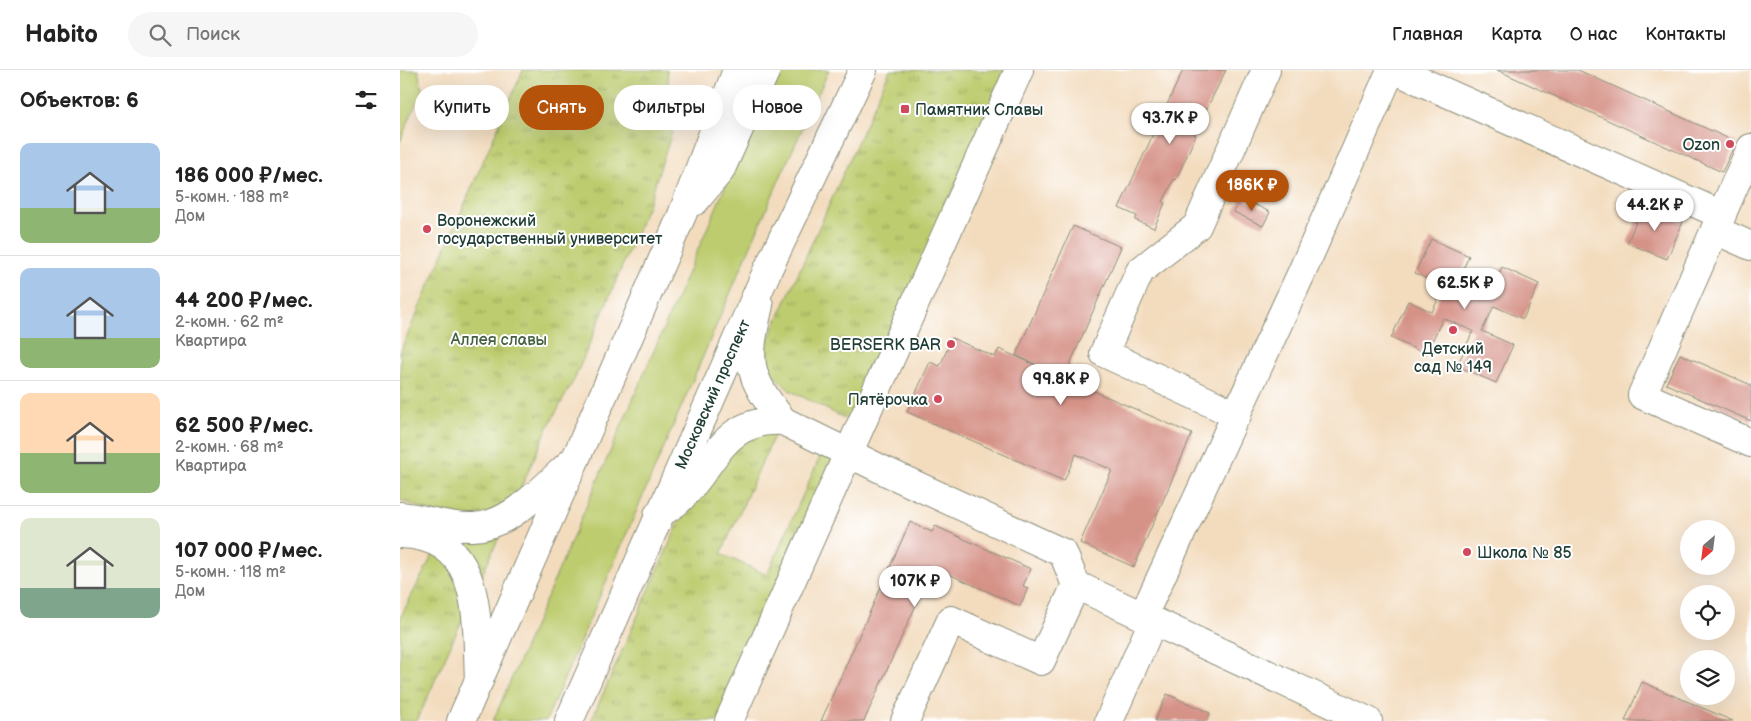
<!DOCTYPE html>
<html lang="ru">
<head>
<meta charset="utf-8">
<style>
  :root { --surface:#fff; --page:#f6f6f6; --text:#222; --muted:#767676; --line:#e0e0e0; --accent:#b45309 }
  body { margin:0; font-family:"Balsamiq Sans",sans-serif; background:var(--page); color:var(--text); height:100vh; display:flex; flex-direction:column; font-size:19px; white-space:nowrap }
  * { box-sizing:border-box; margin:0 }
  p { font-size:16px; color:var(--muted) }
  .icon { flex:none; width:28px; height:28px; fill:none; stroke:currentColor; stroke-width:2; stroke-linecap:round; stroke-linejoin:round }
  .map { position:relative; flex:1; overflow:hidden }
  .sheet { display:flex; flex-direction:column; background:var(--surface); width:400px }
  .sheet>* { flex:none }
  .guide { position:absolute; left:15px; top:15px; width:475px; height:45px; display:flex; gap:10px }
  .needle { width:32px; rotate:208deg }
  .fabs { position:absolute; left:1280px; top:450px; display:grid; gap:10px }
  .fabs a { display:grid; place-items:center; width:55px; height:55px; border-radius:50%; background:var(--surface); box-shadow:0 5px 20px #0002; font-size:25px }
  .price { position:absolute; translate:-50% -42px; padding:0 11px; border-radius:18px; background:#fff; color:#222; font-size:16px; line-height:32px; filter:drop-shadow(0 1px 2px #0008) }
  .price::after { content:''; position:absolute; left:50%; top:30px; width:15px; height:11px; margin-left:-8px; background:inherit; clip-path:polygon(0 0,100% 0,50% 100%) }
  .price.selected { background:var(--accent); color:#fff }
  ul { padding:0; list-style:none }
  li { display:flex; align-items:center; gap:15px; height:125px; padding:0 20px }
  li+li { border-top:1px solid var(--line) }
  li span { display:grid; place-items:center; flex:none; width:140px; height:100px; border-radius:10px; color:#555 }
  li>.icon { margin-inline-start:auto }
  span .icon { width:60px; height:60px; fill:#fffc; stroke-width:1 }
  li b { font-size:21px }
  h2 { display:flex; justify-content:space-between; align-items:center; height:60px; padding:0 20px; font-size:21px }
  .chip { padding:0 18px; border-radius:22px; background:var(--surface); box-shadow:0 5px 20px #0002; font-size:18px; line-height:45px }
  .chip.selected { background:var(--accent); color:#fff }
  header { display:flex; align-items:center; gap:30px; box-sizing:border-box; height:70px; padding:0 25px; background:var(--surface); border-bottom:1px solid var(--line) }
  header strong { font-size:24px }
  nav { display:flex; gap:28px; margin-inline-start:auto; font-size:18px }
  .search { width:350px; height:45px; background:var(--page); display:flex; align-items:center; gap:12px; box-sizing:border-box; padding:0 18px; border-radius:28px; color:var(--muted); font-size:19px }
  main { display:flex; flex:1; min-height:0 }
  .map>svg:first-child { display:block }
  .grass { fill:#bdcc6e; stroke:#6e8451 }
  .park { fill:url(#park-tufts); stroke:#6e8451 }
  .building { fill:#d59287 }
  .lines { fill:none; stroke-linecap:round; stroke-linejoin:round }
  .minor-casing { stroke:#898c79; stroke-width:30 }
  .major-casing { stroke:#898c79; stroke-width:30 }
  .minor { stroke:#fff; stroke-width:28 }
  .major { stroke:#fff; stroke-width:28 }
  .poi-dot { fill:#d1495b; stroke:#fff; stroke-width:2 }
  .labels { text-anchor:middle; stroke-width:4; stroke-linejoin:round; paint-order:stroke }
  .poi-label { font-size:16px; fill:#1f3d34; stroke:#fff; text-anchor:start }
  .park-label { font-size:16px; fill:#466142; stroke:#fff }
  .street-label { font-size:16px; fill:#1f3d34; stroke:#fff }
</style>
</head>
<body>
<header>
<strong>Habito</strong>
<div class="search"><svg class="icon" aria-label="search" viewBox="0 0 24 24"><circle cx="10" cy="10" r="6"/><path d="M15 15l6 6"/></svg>Поиск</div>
<nav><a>Главная</a><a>Карта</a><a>О нас</a><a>Контакты</a></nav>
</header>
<main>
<section class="sheet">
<h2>Объектов: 6<svg class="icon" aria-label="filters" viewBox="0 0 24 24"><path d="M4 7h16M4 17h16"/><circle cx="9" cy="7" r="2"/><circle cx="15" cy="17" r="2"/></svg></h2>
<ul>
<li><span style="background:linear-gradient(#a9c7e8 65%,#8fb573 0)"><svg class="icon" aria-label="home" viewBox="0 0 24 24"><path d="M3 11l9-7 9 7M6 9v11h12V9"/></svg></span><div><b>186 000 ₽/мес.</b><p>5-комн. · 188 m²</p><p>Дом</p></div></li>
<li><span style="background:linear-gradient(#a9c7e8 70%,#8fb573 0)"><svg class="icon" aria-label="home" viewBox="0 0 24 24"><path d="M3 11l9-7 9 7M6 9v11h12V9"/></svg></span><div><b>44 200 ₽/мес.</b><p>2-комн. · 62 m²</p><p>Квартира</p></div></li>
<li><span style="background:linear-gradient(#ffd9b3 60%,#8fb573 0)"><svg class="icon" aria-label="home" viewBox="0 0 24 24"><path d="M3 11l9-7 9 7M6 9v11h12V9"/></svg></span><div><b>62 500 ₽/мес.</b><p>2-комн. · 68 m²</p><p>Квартира</p></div></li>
<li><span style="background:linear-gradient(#dfe7d0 70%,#7fa58c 0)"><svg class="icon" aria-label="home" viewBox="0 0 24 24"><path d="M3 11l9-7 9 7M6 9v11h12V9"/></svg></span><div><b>107 000 ₽/мес.</b><p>5-комн. · 118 m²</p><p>Дом</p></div></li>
</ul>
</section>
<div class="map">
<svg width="1351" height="651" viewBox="0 0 1351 651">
  <defs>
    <pattern id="park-tufts" width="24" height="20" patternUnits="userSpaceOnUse" patternTransform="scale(1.25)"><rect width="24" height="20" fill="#bdcc6e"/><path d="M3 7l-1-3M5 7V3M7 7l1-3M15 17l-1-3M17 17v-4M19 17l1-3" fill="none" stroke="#99a75b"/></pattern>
  </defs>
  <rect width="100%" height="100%" fill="#fff"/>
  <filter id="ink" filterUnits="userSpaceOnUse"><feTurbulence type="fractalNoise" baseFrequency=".02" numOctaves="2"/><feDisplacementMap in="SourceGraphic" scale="10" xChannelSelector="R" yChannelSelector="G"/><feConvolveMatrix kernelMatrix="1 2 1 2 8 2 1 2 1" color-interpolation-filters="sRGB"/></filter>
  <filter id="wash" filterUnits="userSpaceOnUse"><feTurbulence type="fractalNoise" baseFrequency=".0096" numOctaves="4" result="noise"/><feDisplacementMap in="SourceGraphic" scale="20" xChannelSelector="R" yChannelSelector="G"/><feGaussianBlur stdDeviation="1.12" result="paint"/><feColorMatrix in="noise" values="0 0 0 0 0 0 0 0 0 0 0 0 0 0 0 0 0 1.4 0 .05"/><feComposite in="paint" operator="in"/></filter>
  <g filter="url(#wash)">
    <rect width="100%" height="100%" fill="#f3dcbe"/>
    <g class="grass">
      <polygon points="0,0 18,0 22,19 0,72"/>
      <polygon points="376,0 429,0 379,110 146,651 93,651"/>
    </g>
    <g class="park">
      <polygon points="123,0 267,0 273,59 248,135 175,308 148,357 17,651 0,651 0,548 51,449 0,430 0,282"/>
      <polygon points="490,0 605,0 455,348 448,350 389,320 359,290"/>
      <polygon points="378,357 321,484 367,505 424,378 436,382 318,651 191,651 283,443 338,368"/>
    </g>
    <g id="blocks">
      <g class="building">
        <polygon points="783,0 826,0 794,64 796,65 776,110 774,109 763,132 765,133 754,158 735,150 737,146 719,138"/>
        <polygon points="1097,0 1178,0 1336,72 1322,102"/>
        <polygon points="841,128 870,142 863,156 834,142"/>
        <polygon points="1243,136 1283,152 1267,189 1227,173"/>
        <polygon points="673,156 721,177 664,308 792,364 734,497 680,473 712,400 676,384 664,411 507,342 530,292 540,296 552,268 595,287 599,279 662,307 616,285"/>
        <polygon points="1031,169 1069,186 1058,210 1089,225 1102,197 1139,214 1123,249 1094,236 1082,261 1113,275 1096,313 1057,296 1073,261 1043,248 1026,284 991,268 1008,231 1032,242 1044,217 1015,203"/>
        <polygon points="1280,284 1351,315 1351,351 1266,314"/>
        <polygon points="510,452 532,462 535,456 631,499 623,516 628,518 620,536 533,497 464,651 421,651"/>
        <polygon points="1242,612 1333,651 1225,651"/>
        <polygon points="767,624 810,643 807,651 755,651"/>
      </g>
    </g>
  </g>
  <g filter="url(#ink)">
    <use href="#blocks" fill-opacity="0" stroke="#898c79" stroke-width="1"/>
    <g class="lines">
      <g class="minor-casing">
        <g id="minor">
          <polyline points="995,0 1322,145"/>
          <polyline points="1351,78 1242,325 1351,373"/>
          <polyline points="1315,160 1351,176"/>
          <path d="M359,235c-13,56 -13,70 24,116"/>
          <polyline points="837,345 704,283 740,201 797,156 866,0"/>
          <path d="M258,445c7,-5 16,-10 22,-16 36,-34 41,-81 103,-78l104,51 176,81 13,32 292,136"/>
          <path d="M0,446c24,2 49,12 73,11 37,0 75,-44 101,-67"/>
          <path d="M0,464c85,2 76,86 79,147"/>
          <polyline points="743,546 901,204 991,0"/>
          <polyline points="329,651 619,0"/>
          <polyline points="505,651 551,550 641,591 676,515"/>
          <polyline points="709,651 753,551"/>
        </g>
      </g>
      <g class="major-casing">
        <g id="major">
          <polyline points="295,131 320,101 366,0"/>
          <polyline points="61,651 282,145 337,0"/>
          <polyline points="169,651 368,199 463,0"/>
        </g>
      </g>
      <use href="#minor" class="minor"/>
      <use href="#major" class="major"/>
    </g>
  </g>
  <g class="poi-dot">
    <rect x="500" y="34" width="10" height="10" rx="2.5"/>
    <circle cx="1330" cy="74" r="5"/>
    <circle cx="27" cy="159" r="5"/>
    <circle cx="1053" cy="260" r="5"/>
    <circle cx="551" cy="274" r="5"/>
    <circle cx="538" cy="329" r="5"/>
    <circle cx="1067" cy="482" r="5"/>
  </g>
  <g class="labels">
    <g class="poi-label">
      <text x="515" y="45">Памятник Славы</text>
      <text x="1320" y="80" text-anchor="end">Ozon</text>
      <text x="37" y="156">Воронежский<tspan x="37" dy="18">государственный университет</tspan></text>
      <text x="541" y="280" text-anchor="end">BERSERK BAR</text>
      <text x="1053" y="284" text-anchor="middle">Детский<tspan x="1053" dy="18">сад № 149</tspan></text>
      <text x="528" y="335" text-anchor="end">Пятёрочка</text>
      <text x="1077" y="488">Школа № 85</text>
    </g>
    <g class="park-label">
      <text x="99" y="275">Аллея славы</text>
    </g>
    <g class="street-label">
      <text transform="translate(312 324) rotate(-66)" y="6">Московский проспект</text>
    </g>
  </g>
</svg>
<div class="fabs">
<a><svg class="needle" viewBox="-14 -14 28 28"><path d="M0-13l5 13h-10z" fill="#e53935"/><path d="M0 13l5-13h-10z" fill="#767676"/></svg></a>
<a><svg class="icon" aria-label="locate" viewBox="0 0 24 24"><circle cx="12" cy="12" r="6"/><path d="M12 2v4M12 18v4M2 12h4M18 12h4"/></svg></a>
<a><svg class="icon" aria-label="layers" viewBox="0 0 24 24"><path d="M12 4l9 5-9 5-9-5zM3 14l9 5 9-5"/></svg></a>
</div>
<b class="price" style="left:770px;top:75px">93.7K ₽</b>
<b class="price selected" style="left:852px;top:142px">186K ₽</b>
<b class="price" style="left:1255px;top:162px">44.2K ₽</b>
<b class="price" style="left:1065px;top:240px">62.5K ₽</b>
<b class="price" style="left:661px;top:336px">99.8K ₽</b>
<b class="price" style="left:515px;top:538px">107K ₽</b>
<div class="guide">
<a class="chip">Купить</a>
<a class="chip selected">Снять</a>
<a class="chip">Фильтры</a>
<a class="chip">Новое</a>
</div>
</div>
</main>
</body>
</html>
